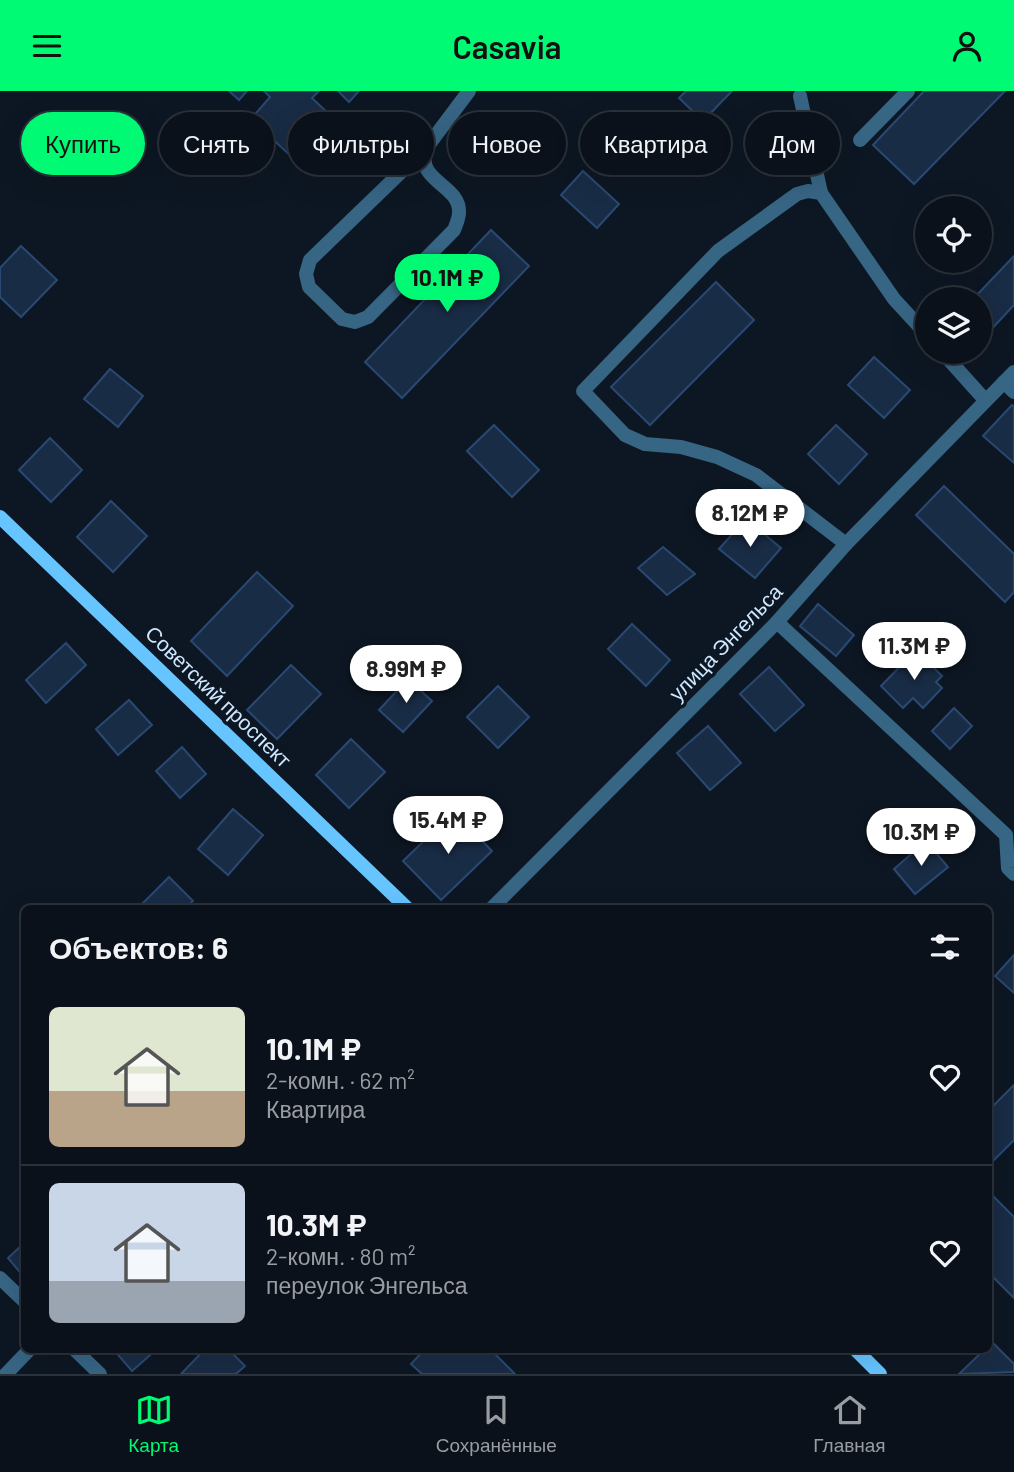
<!DOCTYPE html>
<html lang="ru">
<head>
<meta charset="utf-8">
<style>
  :root { --surface:#0a111a; --page:#131a23; --text:#f1f3f6; --muted:#999da2; --line:#2a3139; --accent:#00fa74 }
  body { margin:0; font-family:Barlow,sans-serif; background:var(--page); color:var(--text); height:100vh; display:flex; flex-direction:column; font-size:26px; white-space:nowrap }
  * { box-sizing:border-box; margin:0 }
  p { font-size:23px; color:var(--muted) }
  .icon { flex:none; width:38px; height:38px; fill:none; stroke:currentColor; stroke-width:2; stroke-linecap:round; stroke-linejoin:round }
  .map { position:relative; flex:1; overflow:hidden }
  .side { position:absolute; left:21px; top:814px; width:971px; height:448px; display:flex; flex-direction:column; background:var(--surface); border-radius:10px; box-shadow:0 7px 28px #0002,0 0 0 2px var(--line) }
  .side>* { flex:none }
  .hud { position:absolute; left:21px; top:21px; width:973px; height:63px; display:flex; gap:14px }
  .fabs { position:absolute; left:915px; top:105px; display:grid; gap:14px }
  .fabs a { display:grid; place-items:center; width:77px; height:77px; border-radius:50%; background:var(--surface); box-shadow:0 7px 28px #0002,0 0 0 2px var(--line); font-size:35px }
  .price { position:absolute; translate:-50% -60px; padding:0 16px; border-radius:24px; background:#fff; color:#222; font-size:23px; line-height:46px; filter:drop-shadow(0 2px 4px #0008) }
  .price::after { content:''; position:absolute; left:50%; top:42px; width:21px; height:16px; margin-left:-10px; background:inherit; clip-path:polygon(0 0,100% 0,50% 100%) }
  .price.current { background:var(--accent); color:#111 }
  ul { padding:0; list-style:none }
  li { display:flex; align-items:center; gap:21px; height:175px; padding:0 28px }
  li+li { border-top:2px solid var(--line) }
  li span { display:grid; place-items:center; flex:none; width:196px; height:140px; border-radius:10px; color:#555 }
  li>.icon { margin-inline-start:auto }
  span .icon { width:84px; height:84px; fill:#fffc; stroke-width:1 }
  li b { font-size:30px }
  h2 { display:flex; justify-content:space-between; align-items:center; height:84px; padding:0 28px; font-size:30px }
  .chip { padding:0 24px; border-radius:32px; background:var(--surface); box-shadow:0 7px 28px #0002,0 0 0 2px var(--line); font-size:24px; line-height:63px }
  .chip.current { background:var(--accent); color:#111 }
  header { display:flex; justify-content:space-between; align-items:center; height:91px; padding:0 28px; background:var(--accent); color:#111; font-size:32px; font-weight:600 }
  .tab-bar { display:flex; justify-content:space-around; align-items:center; height:98px; border-top:2px solid var(--line); background:var(--surface); font-size:19px; color:var(--muted) }
  .tab-bar a { display:grid; justify-items:center; gap:4px }
  .tab-bar .current { color:var(--accent) }
  .map>svg:first-child { display:block }
  .building { fill:#192c45; stroke:#2a4972; stroke-width:2 }
  .lines { fill:none; stroke-linecap:round; stroke-linejoin:round }
  .lane { stroke:#376584; stroke-width:14 }
  .street { stroke:#376584; stroke-width:14 }
  .secondary { stroke:#66c4ff; stroke-width:14 }
  .labels { text-anchor:middle; stroke-width:7; stroke-linejoin:round; paint-order:stroke }
  .street-label { font-size:21px; fill:#cfe8ff; stroke:#0d1723 }
</style>
</head>
<body>
<header><svg class="icon" aria-label="menu" viewBox="0 0 24 24"><path d="M4 6h16M4 12h16M4 18h16"/></svg>Casavia<svg class="icon" aria-label="person" viewBox="0 0 24 24"><circle cx="12" cy="8" r="4"/><path d="M4 21q1-7 8-7t8 7"/></svg></header>
<div class="map">
<svg width="1014" height="1283" viewBox="0 0 1014 1283">
  <rect width="100%" height="100%" fill="#0d1723"/>
  <g class="building">
    <polygon points="229,0 247,0 239,9"/>
    <polygon points="264,0 319,0 312,7 331,25 292,66 251,28 270,6"/>
    <polygon points="338,0 359,0 349,11"/>
    <polygon points="686,0 732,0 703,30 679,7"/>
    <polygon points="924,0 1005,0 914,93 873,54"/>
    <polygon points="656,23 686,53 666,73 636,43"/>
    <polygon points="583,80 619,113 597,137 561,104"/>
    <polygon points="491,139 529,175 402,307 365,271"/>
    <polygon points="21,155 57,189 21,226 0,206 0,177"/>
    <polygon points="1014,165 1014,214 987,243 980,236 980,208 973,208"/>
    <polygon points="716,191 754,229 650,334 611,296"/>
    <polygon points="874,266 910,299 884,327 848,294"/>
    <polygon points="110,278 143,305 118,336 84,308"/>
    <polygon points="1012,314 1014,316 1014,372 983,345"/>
    <polygon points="494,334 539,379 512,406 467,360"/>
    <polygon points="836,334 867,363 839,393 808,363"/>
    <polygon points="50,347 82,379 51,411 19,379"/>
    <polygon points="944,395 1014,463 1014,501 1005,511 916,424"/>
    <polygon points="111,410 147,445 113,481 77,446"/>
    <polygon points="746,428 781,457 755,487 719,458"/>
    <polygon points="663,456 695,483 667,504 638,477"/>
    <polygon points="257,481 293,515 227,585 191,550"/>
    <polygon points="818,513 854,544 836,565 800,535"/>
    <polygon points="632,533 670,569 646,595 608,558"/>
    <polygon points="66,552 86,574 46,612 26,589"/>
    <polygon points="916,559 942,585 936,591 942,597 923,617 913,607 903,617 881,595"/>
    <polygon points="291,574 321,603 277,648 247,619"/>
    <polygon points="769,576 804,614 775,640 740,603"/>
    <polygon points="408,588 432,610 403,641 379,619"/>
    <polygon points="498,595 529,626 498,657 467,626"/>
    <polygon points="129,609 152,634 118,664 96,638"/>
    <polygon points="954,617 972,635 950,658 932,640"/>
    <polygon points="708,635 741,672 710,699 677,662"/>
    <polygon points="351,648 385,681 349,717 316,684"/>
    <polygon points="182,656 206,683 180,707 156,680"/>
    <polygon points="233,718 263,744 228,784 198,758"/>
    <polygon points="454,721 492,760 441,809 403,770"/>
    <polygon points="926,750 948,776 915,803 894,778"/>
    <polygon points="169,786 193,810 185,817 138,817"/>
    <polygon points="1014,864 1014,902 995,885"/>
    <polygon points="1014,994 1014,1049 989,1074 989,1019"/>
    <polygon points="989,1101 1014,1126 1014,1207 989,1182"/>
    <polygon points="24,1152 24,1186 8,1167"/>
    <polygon points="992,1251 1014,1273 1014,1281 959,1283 985,1258 989,1258"/>
    <polygon points="113,1258 157,1258 132,1280"/>
    <polygon points="205,1258 228,1258 245,1275 236,1283 181,1283"/>
    <polygon points="425,1258 490,1258 515,1283 422,1283 411,1273"/>
  </g>
  <g class="lines">
    <g class="lane">
      <polyline points="800,5 821,102"/>
      <polyline points="860,49 908,0"/>
      <path d="M427,56l-117,113 -4,14 3,13 33,32 13,3 13,-5 86,-87c2,-5 5,-12 5,-17 2,-29 -46,-31 -32,-66l42,-56"/>
      <polyline points="942,261 985,309"/>
      <polyline points="1004,291 1014,301"/>
      <polyline points="846,453 756,384 717,366 681,356 645,353 625,344 583,300 718,160 797,103 808,100 821,102 894,208 928,245"/>
    </g>
    <g class="street">
      <polyline points="777,531 1006,744 1008,777 1014,783"/>
      <polyline points="492,817 777,531 846,453 1014,281"/>
      <polyline points="0,1187 24,1210"/>
      <polyline points="74,1258 100,1283"/>
      <polyline points="6,1283 30,1258"/>
    </g>
    <g class="secondary">
      <polyline points="0,426 407,817"/>
      <polyline points="855,1258 880,1283"/>
    </g>
  </g>
  <g class="labels">
    <g class="street-label">
      <text transform="translate(726 552) rotate(-46)" y="7">улица Энгельса</text>
      <text transform="translate(218 606) rotate(44)" y="7">Советский проспект</text>
    </g>
  </g>
</svg>
<div class="fabs">
<a><svg class="icon" aria-label="locate" viewBox="0 0 24 24"><circle cx="12" cy="12" r="6"/><path d="M12 2v4M12 18v4M2 12h4M18 12h4"/></svg></a>
<a><svg class="icon" aria-label="layers" viewBox="0 0 24 24"><path d="M12 4l9 5-9 5-9-5zM3 14l9 5 9-5"/></svg></a>
</div>
<b class="price current" style="left:447px;top:223px">10.1M ₽</b>
<b class="price" style="left:750px;top:458px">8.12M ₽</b>
<b class="price" style="left:914px;top:591px">11.3M ₽</b>
<b class="price" style="left:406px;top:614px">8.99M ₽</b>
<b class="price" style="left:448px;top:765px">15.4M ₽</b>
<b class="price" style="left:921px;top:777px">10.3M ₽</b>
<div class="hud">
<a class="chip current">Купить</a>
<a class="chip">Снять</a>
<a class="chip">Фильтры</a>
<a class="chip">Новое</a>
<a class="chip">Квартира</a>
<a class="chip">Дом</a>
</div>
<section class="side">
<h2>Объектов: 6<svg class="icon" aria-label="filters" viewBox="0 0 24 24"><path d="M4 7h16M4 17h16"/><circle cx="9" cy="7" r="2"/><circle cx="15" cy="17" r="2"/></svg></h2>
<ul>
<li><span style="background:linear-gradient(#dfe7d0 60%,#b9a48a 0)"><svg class="icon" aria-label="home" viewBox="0 0 24 24"><path d="M3 11l9-7 9 7M6 9v11h12V9"/></svg></span><div><b>10.1M ₽</b><p>2-комн. · 62 m²</p><p>Квартира</p></div><svg class="icon" aria-label="heart" viewBox="0 0 24 24"><path d="M12 20l-8-8c-3-5 5-10 8-4 3-6 11-1 8 4z"/></svg></li>
<li><span style="background:linear-gradient(#c9d6e8 70%,#9aa5b1 0)"><svg class="icon" aria-label="home" viewBox="0 0 24 24"><path d="M3 11l9-7 9 7M6 9v11h12V9"/></svg></span><div><b>10.3M ₽</b><p>2-комн. · 80 m²</p><p>переулок Энгельса</p></div><svg class="icon" aria-label="heart" viewBox="0 0 24 24"><path d="M12 20l-8-8c-3-5 5-10 8-4 3-6 11-1 8 4z"/></svg></li>
</ul>
</section>
</div>
<nav class="tab-bar">
<a class="current"><svg class="icon" aria-label="map" viewBox="0 0 24 24"><path d="M3 6l6-2 6 2 6-2v14l-6 2-6-2-6 2zM9 4v14M15 6v14"/></svg>Карта</a>
<a><svg class="icon" aria-label="saved" viewBox="0 0 24 24"><path d="M7 4h10v16l-5-4-5 4z"/></svg>Сохранённые</a>
<a><svg class="icon" aria-label="home" viewBox="0 0 24 24"><path d="M3 11l9-7 9 7M6 9v11h12V9"/></svg>Главная</a>
</nav>
</body>
</html>
